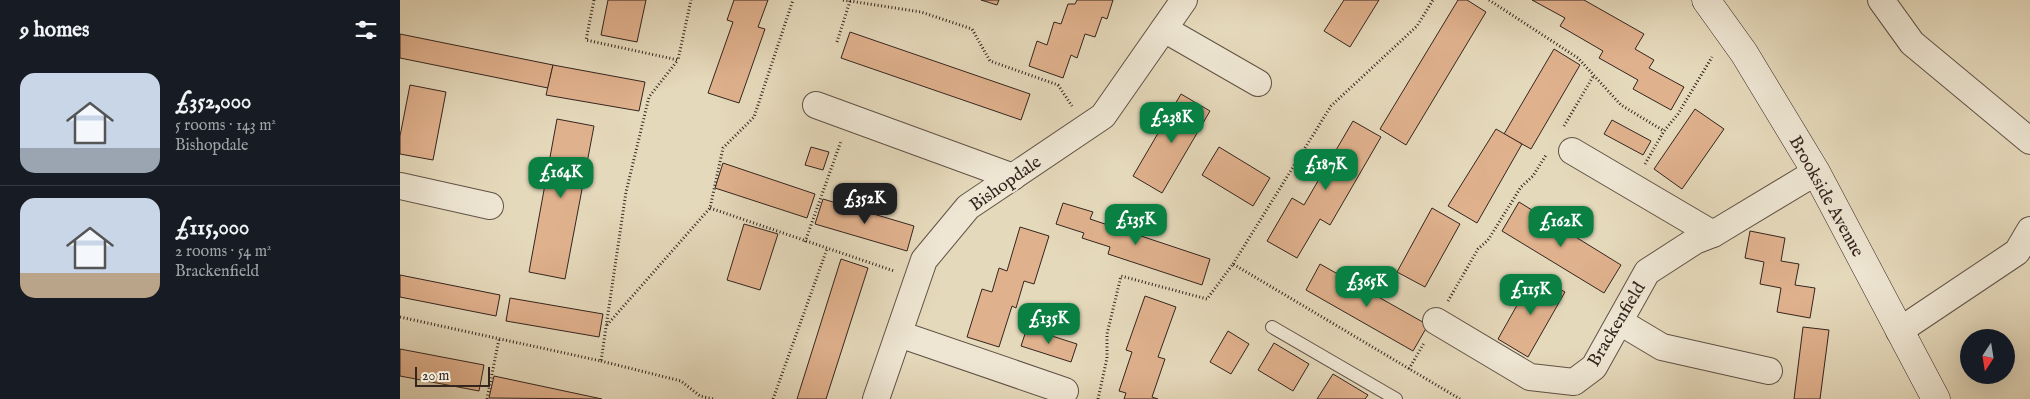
<!DOCTYPE html>
<html lang="en">
<head>
<meta charset="utf-8">
<style>
  :root { --surface:#171b24; --page:#242831; --text:#f1f3f6; --muted:#9ea1a6; --line:#363941; --accent:#0b8043 }
  body { margin:0; font-family:"IM FELL English",serif; background:var(--page); color:var(--text); height:100vh; display:flex; flex-direction:column; font-size:19px; white-space:nowrap }
  * { box-sizing:border-box; margin:0 }
  p { font-size:16px; color:var(--muted) }
  .icon { flex:none; width:28px; height:28px; fill:none; stroke:currentColor; stroke-width:2; stroke-linecap:round; stroke-linejoin:round }
  .map { position:relative; flex:1; overflow:hidden }
  .details { display:flex; flex-direction:column; background:var(--surface); width:400px }
  .details>* { flex:none }
  .needle { width:32px; rotate:192deg }
  .controls { position:absolute; left:1560px; top:329px; display:grid; gap:10px }
  .controls a { display:grid; place-items:center; width:55px; height:55px; border-radius:50%; background:var(--surface); box-shadow:0 5px 20px #0002; font-size:25px }
  .scale { position:absolute; left:15px; bottom:12px; width:75px; box-sizing:border-box; padding-left:5px; border:2px solid #34251f; border-top:0; font-size:14px; line-height:18px; white-space:nowrap; color:#34251f; -webkit-text-stroke:4px #eee6d3; paint-order:stroke }
  .price { position:absolute; translate:-50% -42px; padding:0 11px; border-radius:10px; background:var(--accent); color:#fff; font-size:16px; line-height:32px; filter:drop-shadow(0 1px 2px #0008) }
  .price::after { content:''; position:absolute; left:50%; top:30px; width:15px; height:11px; margin-left:-8px; background:inherit; clip-path:polygon(0 0,100% 0,50% 100%) }
  .price.on { background:#222; color:#fff }
  ul { padding:0; list-style:none }
  li { display:flex; align-items:center; gap:15px; height:125px; padding:0 20px }
  li+li { border-top:1px solid var(--line) }
  li span { display:grid; place-items:center; flex:none; width:140px; height:100px; border-radius:15px; color:#555 }
  li>.icon { margin-inline-start:auto }
  span .icon { width:60px; height:60px; fill:#fffc; stroke-width:1 }
  li b { font-size:21px }
  h2 { display:flex; justify-content:space-between; align-items:center; height:60px; padding:0 20px; font-size:21px }
  main { display:flex; flex:1; min-height:0 }
  .map>svg:first-child { display:block }
  .building { fill:#e0b18d; stroke:#34251f }
  .lines { fill:none; stroke-linecap:round; stroke-linejoin:round }
  .lane-casing { stroke:#605246; stroke-width:14 }
  .street-casing { stroke:#605246; stroke-width:28 }
  .secondary-casing { stroke:#34251f; stroke-width:29 }
  .path { stroke:#34251f; stroke-width:3; stroke-dasharray:1 2.5; stroke-linecap:butt }
  .lane { stroke:#eee6d3; stroke-width:12 }
  .street { stroke:#eee6d3; stroke-width:26 }
  .secondary { stroke:#eee6d3; stroke-width:28 }
  .labels { text-anchor:middle; stroke-width:4; stroke-linejoin:round; paint-order:stroke }
  .street-label { font-size:18px; fill:#34251f; stroke:#eee6d3 }
</style>
</head>
<body>
<main>
<section class="details">
<h2>9 homes<svg class="icon" aria-label="filters" viewBox="0 0 24 24"><path d="M4 7h16M4 17h16"/><circle cx="9" cy="7" r="2"/><circle cx="15" cy="17" r="2"/></svg></h2>
<ul>
<li><span style="background:linear-gradient(#c9d6e8 75%,#9aa5b1 0)"><svg class="icon" aria-label="home" viewBox="0 0 24 24"><path d="M3 11l9-7 9 7M6 9v11h12V9"/></svg></span><div><b>£352,000</b><p>5 rooms · 143 m²</p><p>Bishopdale</p></div></li>
<li><span style="background:linear-gradient(#c9d6e8 75%,#b9a48a 0)"><svg class="icon" aria-label="home" viewBox="0 0 24 24"><path d="M3 11l9-7 9 7M6 9v11h12V9"/></svg></span><div><b>£115,000</b><p>2 rooms · 54 m²</p><p>Brackenfield</p></div></li>
</ul>
</section>
<div class="map">
<svg width="1630" height="399" viewBox="0 0 1630 399">
  <rect width="100%" height="100%" fill="#e5d9bb"/>
  <filter id="stains"><feTurbulence type="fractalNoise" baseFrequency=".004" numOctaves="4"/><feColorMatrix values="0 0 0 0 .2 0 0 0 0 .09 0 0 0 0 .02 0 0 0 .5 -.17"/></filter>
  <radialGradient id="worn" r=".72"><stop offset=".6" stop-color="#630" stop-opacity="0"/><stop offset="1" stop-color="#630" stop-opacity=".3"/></radialGradient>
  <g class="building">
    <polygon points="208,0 246,0 237,42 201,35"/>
    <polygon points="334,0 368,0 358,27 365,29 339,103 308,93 333,22 327,20"/>
    <polygon points="581,0 599,0 597,5"/>
    <polygon points="677,0 713,0 707,19 702,17 695,37 685,34 677,58 671,55 663,78 629,66 637,41 647,45 654,22 661,24 668,4 675,4"/>
    <polygon points="944,0 979,0 950,47 924,31"/>
    <polygon points="1058,0 1067,0 1086,12 1006,145 980,129"/>
    <polygon points="1132,0 1184,0 1244,34 1235,49 1254,60 1249,68 1284,87 1271,110 1233,89 1238,80 1199,58 1203,51 1160,26 1165,18"/>
    <polygon points="450,32 630,94 621,120 441,58"/>
    <polygon points="0,34 153,65 148,88 0,58"/>
    <polygon points="1154,49 1180,65 1131,149 1104,134"/>
    <polygon points="153,65 245,82 239,111 146,95"/>
    <polygon points="10,85 46,92 33,160 0,154 0,136"/>
    <polygon points="781,94 810,111 762,193 733,176"/>
    <polygon points="1295,109 1324,129 1282,189 1254,169"/>
    <polygon points="157,119 194,126 165,279 129,272"/>
    <polygon points="1212,120 1251,141 1243,155 1204,134"/>
    <polygon points="953,121 981,137 930,225 920,219 897,258 867,241 892,198 904,205"/>
    <polygon points="1096,129 1122,144 1077,223 1048,206"/>
    <polygon points="411,147 429,152 423,170 405,165"/>
    <polygon points="819,147 870,178 853,206 802,175"/>
    <polygon points="323,163 415,194 407,218 315,188"/>
    <polygon points="423,199 514,226 507,251 415,224"/>
    <polygon points="1119,202 1221,265 1204,293 1102,231"/>
    <polygon points="663,203 693,212 690,219 810,259 802,285 708,254 710,247 682,238 684,233 656,224"/>
    <polygon points="1032,208 1060,224 1025,287 997,272"/>
    <polygon points="344,224 378,234 360,290 327,280"/>
    <polygon points="620,227 649,236 634,284 624,281 616,308 612,306 599,347 567,337 582,289 592,292 599,268 607,271"/>
    <polygon points="1350,231 1385,238 1381,261 1399,264 1395,285 1415,288 1410,318 1377,312 1381,288 1360,284 1364,262 1345,258"/>
    <polygon points="441,259 468,268 426,399 397,399"/>
    <polygon points="920,264 1028,325 1013,351 906,290"/>
    <polygon points="0,275 100,295 96,316 0,297"/>
    <polygon points="1134,275 1165,292 1128,357 1098,339"/>
    <polygon points="745,296 776,307 758,357 765,359 752,397 758,399 724,399 726,393 719,391 732,352 726,350"/>
    <polygon points="110,298 203,314 199,337 106,321"/>
    <polygon points="1403,327 1429,330 1420,399 1394,399"/>
    <polygon points="627,328 677,344 671,362 621,346"/>
    <polygon points="828,331 849,344 831,374 810,362"/>
    <polygon points="874,343 909,364 893,391 858,370"/>
    <polygon points="0,349 84,365 79,391 0,376"/>
    <polygon points="933,374 968,395 965,399 917,399"/>
    <polygon points="94,376 202,399 89,398"/>
  </g>
  <g class="lines">
    <g class="lane-casing">
      <polyline id="lane" points="872,327 996,399"/>
    </g>
    <g class="street-casing">
      <g id="street">
        <polyline points="1481,0 1512,43 1630,141"/>
        <polyline points="764,29 858,83"/>
        <polyline points="416,105 613,177"/>
        <polyline points="1172,151 1313,234"/>
        <polyline points="0,186 90,206"/>
        <polyline points="1036,321 1130,377 1174,382 1194,367 1247,272 1295,241 1313,234 1416,172"/>
        <polyline points="1220,322 1262,347 1369,371"/>
        <polyline points="1499,331 1617,252 1630,230"/>
        <polyline points="499,334 665,391"/>
        <polyline points="476,399 524,260 568,207 703,116 784,0"/>
      </g>
    </g>
    <g class="secondary-casing">
      <polyline id="secondary" points="1306,0 1344,53 1416,172 1536,399"/>
    </g>
    <g class="path">
      <polyline points="194,0 186,40 278,60 291,0"/>
      <polyline points="443,0 521,12 572,29 590,61 658,85 672,106"/>
      <polyline points="1089,0 1178,58 1221,105 1264,131"/>
      <polyline points="437,42 450,1"/>
      <polyline points="1164,126 1194,75"/>
      <polyline points="1245,164 1264,131 1278,114 1312,57"/>
      <polyline points="310,208 494,271"/>
      <polyline points="405,242 441,141"/>
      <polyline points="833,264 931,106 1017,26 1033,0"/>
      <polyline points="1048,301 1078,249 1088,240 1121,187 1133,176 1146,155"/>
      <polyline points="0,317 201,361 226,192 249,97 278,60"/>
      <polyline points="207,325 310,208 323,148 354,117 393,0"/>
      <polyline points="201,361 281,381 300,396 313,399"/>
      <polyline points="1009,369 1024,343"/>
      <polyline points="87,399 99,339"/>
      <polyline points="373,399 427,249"/>
      <polyline points="698,399 707,358 707,334 721,276 807,299 833,264 1060,399"/>
    </g>
    <use href="#lane" class="lane"/>
    <use href="#street" class="street"/>
    <use href="#secondary" class="secondary"/>
  </g>
  <g class="labels">
    <g class="street-label">
      <text transform="translate(605 183) rotate(-35)" y="6">Bishopdale</text>
      <text transform="translate(1427 196) rotate(61)" y="6">Brookside Avenue</text>
      <text transform="translate(1216 324) rotate(-59)" y="6">Brackenfield</text>
    </g>
  </g>
  <rect width="100%" height="100%" filter="url(#stains)"/>
  <rect width="100%" height="100%" fill="url(#worn)"/>
</svg>
<div class="controls">
<a><svg class="needle" viewBox="-14 -14 28 28"><path d="M0-13l5 13h-10z" fill="#e53935"/><path d="M0 13l5-13h-10z" fill="#9ea1a6"/></svg></a>
</div>
<div class="scale">20 m</div>
<b class="price" style="left:772px;top:144px">£238K</b>
<b class="price" style="left:926px;top:191px">£187K</b>
<b class="price" style="left:161px;top:199px">£164K</b>
<b class="price on" style="left:465px;top:225px">£352K</b>
<b class="price" style="left:736px;top:246px">£135K</b>
<b class="price" style="left:1161px;top:248px">£162K</b>
<b class="price" style="left:967px;top:308px">£365K</b>
<b class="price" style="left:1131px;top:316px">£115K</b>
<b class="price" style="left:649px;top:345px">£135K</b>
</div>
</main>
</body>
</html>
